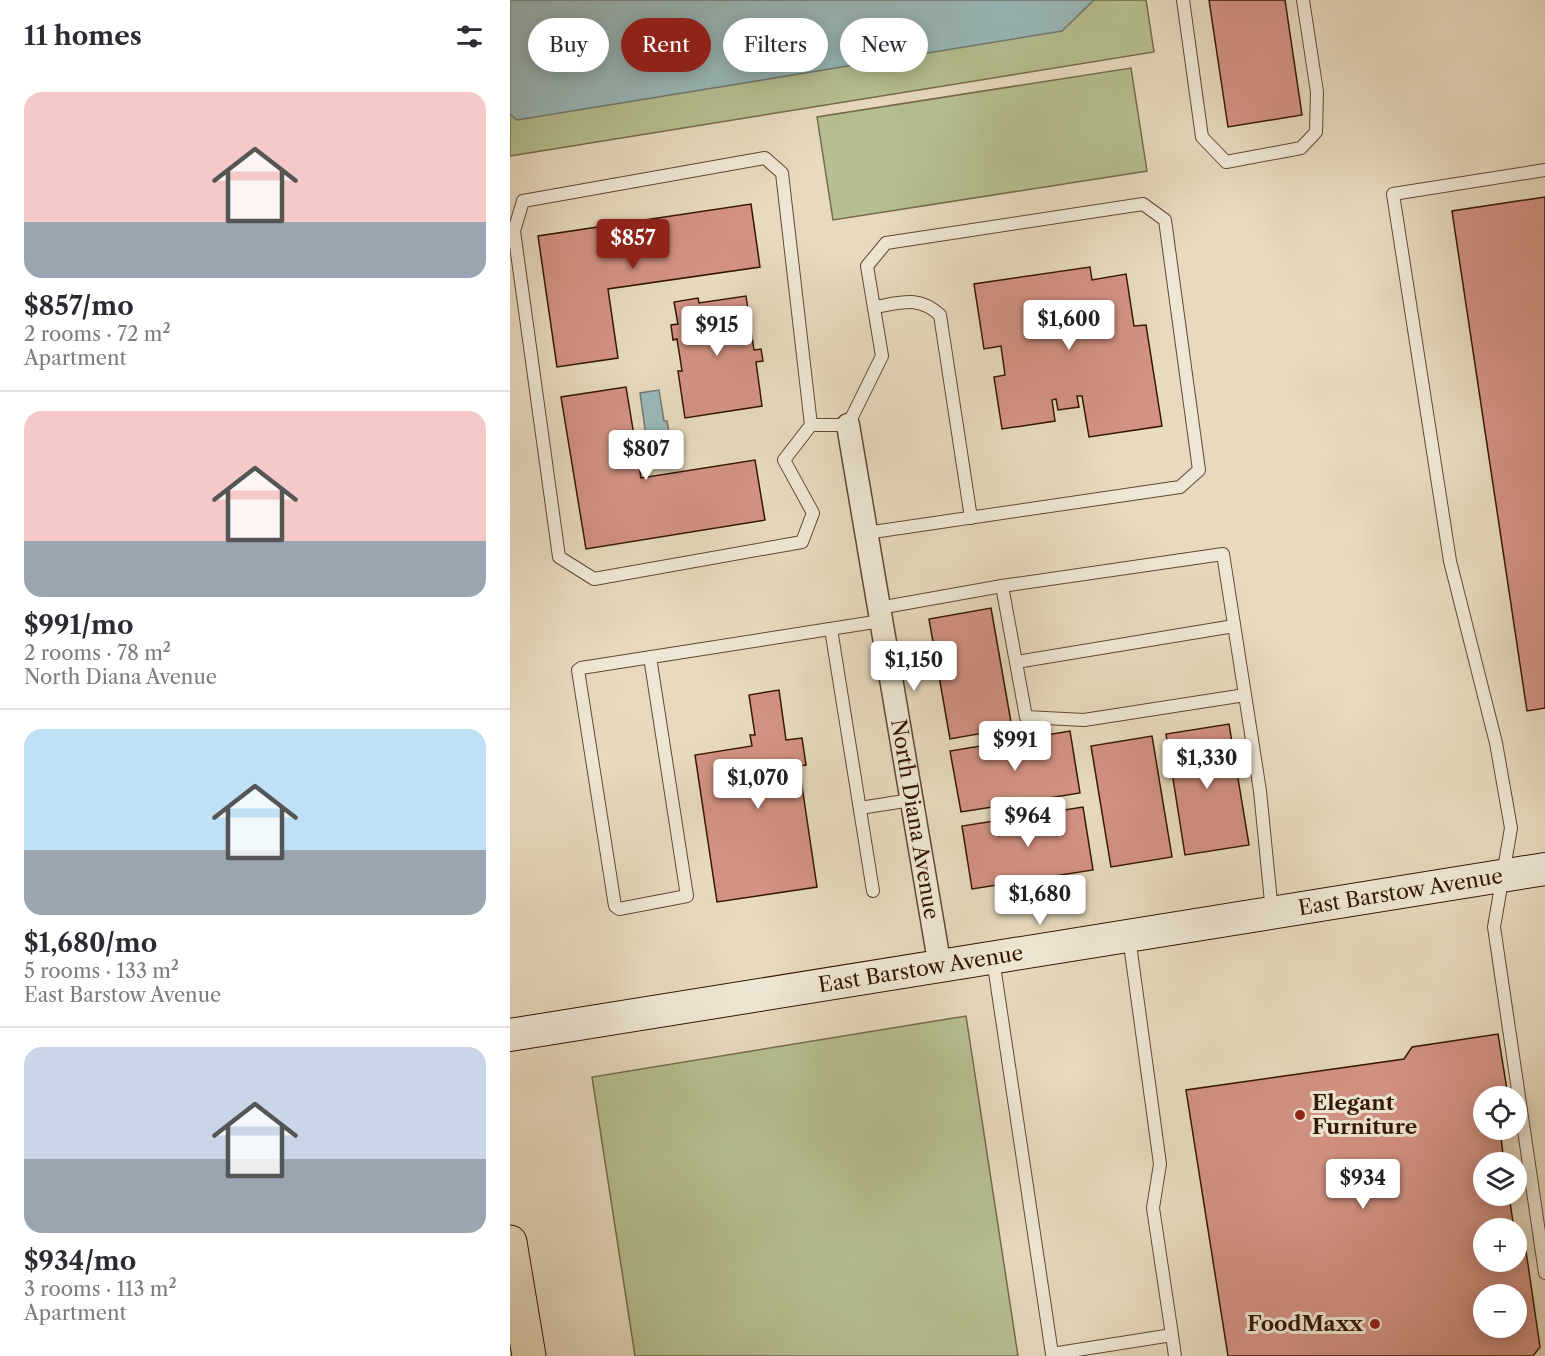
<!DOCTYPE html>
<html lang="en">
<head>
<meta charset="utf-8">
<style>
  :root { --surface:#fff; --page:#f2f2f3; --text:#2b2b33; --muted:#7c7c81; --line:#e1e1e2; --accent:#8f2418 }
  body { margin:0; font-family:"Libre Caslon Text",serif; background:var(--page); color:var(--text); height:100vh; display:flex; flex-direction:column; font-size:22px; white-space:nowrap }
  * { box-sizing:border-box; margin:0 }
  p { font-size:20px; color:var(--muted) }
  .icon { flex:none; width:33px; height:33px; fill:none; stroke:currentColor; stroke-width:2; stroke-linecap:round; stroke-linejoin:round }
  .map { position:relative; flex:1; overflow:hidden }
  .drawer { display:flex; flex-direction:column; background:var(--surface); width:510px }
  .drawer>* { flex:none }
  .banner { position:absolute; left:18px; top:18px; width:570px; height:54px; display:flex; gap:12px }
  .tools { position:absolute; left:963px; top:1086px; display:grid; gap:12px }
  .tools a { display:grid; place-items:center; width:54px; height:54px; border-radius:50%; background:var(--surface); box-shadow:0 3px 15px #0003; font-size:30px }
  .price { position:absolute; translate:-50% -51px; padding:0 14px; border-radius:6px; background:#fff; color:#222; font-size:20px; line-height:39px; filter:drop-shadow(0 2px 3px #0008) }
  .price::after { content:''; position:absolute; left:50%; top:36px; width:18px; height:14px; margin-left:-9px; background:inherit; clip-path:polygon(0 0,100% 0,50% 100%) }
  .price.on { background:var(--accent); color:#fff }
  ul { padding:0; list-style:none }
  li { display:grid; align-content:center; gap:12px; height:318px; padding:0 24px }
  li+li { border-top:2px solid var(--line) }
  li span { display:grid; place-items:center; height:186px; border-radius:18px; color:#555 }
  li>.icon { margin-inline-start:auto }
  span .icon { width:108px; height:108px; fill:#fffc; stroke-width:1 }
  li b { font-size:26px }
  h2 { display:flex; justify-content:space-between; align-items:center; height:72px; padding:0 24px; font-size:26px }
  .tag { padding:0 21px; border-radius:27px; background:var(--surface); box-shadow:0 3px 15px #0003; font-size:21px; line-height:54px }
  .tag.on { background:var(--accent); color:#fff }
  main { display:flex; flex:1; min-height:0 }
  .map>svg:first-child { display:block }
  .green { fill:#b6bf91; stroke:#756a49; stroke-width:1.5 }
  .water { fill:#99b9ba; stroke:#717870; stroke-width:1.5 }
  .building { fill:#d39283; stroke:#341601; stroke-width:1.5; fill-rule:evenodd }
  .lines { fill:none; stroke-linecap:round; stroke-linejoin:round }
  .service-casing { stroke:#614730; stroke-width:14 }
  .minor-casing { stroke:#614730; stroke-width:25 }
  .secondary-casing { stroke:#341601; stroke-width:34 }
  .motorway-casing { stroke:#341601; stroke-width:35 }
  .service { stroke:#efe7d5; stroke-width:12 }
  .minor { stroke:#efe7d5; stroke-width:22 }
  .secondary { stroke:#efe7d5; stroke-width:32 }
  .motorway { stroke:#e7dabe; stroke-width:33 }
  .poi-dot { fill:#8f2418; stroke:#efe7d5; stroke-width:2 }
  .labels { text-anchor:middle; stroke-width:6; stroke-linejoin:round; paint-order:stroke }
  .street-label { font-size:21px; fill:#341601; stroke:#efe7d5 }
  .poi-label { font-size:21px; font-weight:bold; fill:#341601; stroke:#efe7d5; text-anchor:start }
</style>
</head>
<body>
<main>
<section class="drawer">
<h2>11 homes<svg class="icon" aria-label="filters" viewBox="0 0 24 24"><path d="M4 7h16M4 17h16"/><circle cx="9" cy="7" r="2"/><circle cx="15" cy="17" r="2"/></svg></h2>
<ul>
<li><span style="background:linear-gradient(#f6c9c9 70%,#9aa5b1 0)"><svg class="icon" aria-label="home" viewBox="0 0 24 24"><path d="M3 11l9-7 9 7M6 9v11h12V9"/></svg></span><div><b>$857/mo</b><p>2 rooms · 72 m²</p><p>Apartment</p></div></li>
<li><span style="background:linear-gradient(#f6c9c9 70%,#9aa5b1 0)"><svg class="icon" aria-label="home" viewBox="0 0 24 24"><path d="M3 11l9-7 9 7M6 9v11h12V9"/></svg></span><div><b>$991/mo</b><p>2 rooms · 78 m²</p><p>North Diana Avenue</p></div></li>
<li><span style="background:linear-gradient(#bfe0f5 65%,#9aa5b1 0)"><svg class="icon" aria-label="home" viewBox="0 0 24 24"><path d="M3 11l9-7 9 7M6 9v11h12V9"/></svg></span><div><b>$1,680/mo</b><p>5 rooms · 133 m²</p><p>East Barstow Avenue</p></div></li>
<li><span style="background:linear-gradient(#c9d6e8 60%,#9aa5b1 0)"><svg class="icon" aria-label="home" viewBox="0 0 24 24"><path d="M3 11l9-7 9 7M6 9v11h12V9"/></svg></span><div><b>$934/mo</b><p>3 rooms · 113 m²</p><p>Apartment</p></div></li>
</ul>
</section>
<div class="map">
<svg width="1035" height="1356" viewBox="0 0 1035 1356">
  <rect width="100%" height="100%" fill="#e7dabe"/>
  <filter id="stains"><feTurbulence type="fractalNoise" baseFrequency=".00333" numOctaves="4"/><feColorMatrix values="0 0 0 0 .2 0 0 0 0 .09 0 0 0 0 .02 0 0 0 .5 -.17"/></filter>
  <radialGradient id="worn" r=".72"><stop offset=".6" stop-color="#630" stop-opacity="0"/><stop offset="1" stop-color="#630" stop-opacity=".3"/></radialGradient>
  <g class="green">
    <polygon points="0,0 636,0 644,52 0,156"/>
    <polygon points="621,68 637,171 323,220 307,117"/>
    <polygon points="456,1016 508,1356 125,1356 82,1077"/>
  </g>
  <g class="water">
    <polygon points="0,0 584,0 552,31 7,120 0,114"/>
    <polygon points="149,390 154,421 157,421 159,432 136,436 130,393"/>
  </g>
  <g class="building">
    <polygon points="699,0 775,0 792,115 718,127"/>
    <polygon points="1035,197 1035,708 1017,711 942,211"/>
    <polygon points="241,204 250,267 98,289 108,358 47,367 28,236"/>
    <polygon points="580,267 582,280 616,274 624,326 636,325 652,426 579,437 572,396 567,396 569,407 548,410 546,399 542,400 545,421 492,429 484,377 495,375 491,346 474,349 464,284"/>
    <polygon points="236,296 244,350 251,349 253,361 246,362 252,406 175,418 168,371 172,371 167,339 163,340 161,325 168,324 164,302 188,298 189,303"/>
    <polygon points="116,387 131,478 245,460 255,520 76,549 51,397"/>
    <polygon points="168,438 170,456 146,460 144,441"/>
    <polygon points="481,608 502,728 440,739 419,619"/>
    <polygon points="269,690 276,740 292,738 296,765 289,766 307,887 207,902 185,755 242,746 240,735 245,735 239,695"/>
    <polygon points="719,724 739,845 675,855 656,734"/>
    <polygon points="560,731 570,793 451,812 440,751"/>
    <polygon points="642,736 662,857 601,867 581,746"/>
    <polygon points="573,807 583,870 462,889 452,826"/>
    <path d="M988,1034l10,62h-24v34h24l-7,8 3,24h-20v34h25l5,32h-30v34h32v-17l10,6 14,96 -7,9h-305l-42,-266 218,-31 8,-12zM974,1294h32v34h-32z"/>
  </g>
  <g class="lines">
    <g class="service-casing">
      <g id="service">
        <polyline points="673,0 692,137 716,162 791,148 806,132 807,92 793,0"/>
        <polyline points="1035,170 883,194 940,561 986,743 1001,828 984,927 1035,1273"/>
        <path d="M364,307c27,-4 44,-12 66,8l31,203"/>
        <polyline points="301,425 272,173 255,158 13,201 4,231 49,557 84,579 292,542 303,513 274,460 301,425 338,425 372,356 357,266 376,243 633,204 655,220 689,470 670,487 356,533"/>
        <polyline points="492,586 713,554 735,695"/>
        <polyline points="369,608 492,586 516,717 574,720 735,695 750,791 762,912"/>
        <polyline points="321,629 363,891"/>
        <polyline points="140,657 177,896 109,909 105,906 68,670 71,668 371,621"/>
        <polyline points="506,662 724,626"/>
        <polyline points="350,808 401,800"/>
        <polyline points="483,959 542,1354 662,1335 643,1208 650,1164 619,937"/>
        <polyline points="662,1335 665,1356"/>
      </g>
    </g>
    <g class="minor-casing">
      <g id="minor">
        <path id="s1" d="M338,425l92,542"/>
      </g>
    </g>
    <g class="secondary-casing">
      <g id="secondary">
        <path id="s2" d="M0,1035l1035,-166"/>
      </g>
    </g>
    <g class="motorway-casing">
      <polyline id="motorway" points="0,1242 19,1356"/>
    </g>
    <use href="#service" class="service"/>
    <use href="#minor" class="minor"/>
    <use href="#secondary" class="secondary"/>
    <use href="#motorway" class="motorway"/>
  </g>
  <g class="poi-dot">
    <circle cx="790" cy="1115" r="6"/>
    <circle cx="865" cy="1324" r="6"/>
  </g>
  <g class="labels">
    <g class="street-label">
      <text dy="7" stroke="none"><textPath href="#s1" startOffset="400">North Diana Avenue</textPath></text>
      <text dy="7" stroke="none"><textPath href="#s2" startOffset="902">East Barstow Avenue</textPath></text>
      <text dy="7" stroke="none"><textPath href="#s2" startOffset="416">East Barstow Avenue</textPath></text>
    </g>
    <g class="poi-label">
      <text x="802" y="1110">Elegant<tspan x="802" dy="24">Furniture</tspan></text>
      <text x="853" y="1331" text-anchor="end">FoodMaxx</text>
    </g>
  </g>
  <rect width="100%" height="100%" filter="url(#stains)"/>
  <rect width="100%" height="100%" fill="url(#worn)"/>
</svg>
<div class="tools">
<a><svg class="icon" aria-label="locate" viewBox="0 0 24 24"><circle cx="12" cy="12" r="6"/><path d="M12 2v4M12 18v4M2 12h4M18 12h4"/></svg></a>
<a><svg class="icon" aria-label="layers" viewBox="0 0 24 24"><path d="M12 4l9 5-9 5-9-5zM3 14l9 5 9-5"/></svg></a>
<a>+</a>
<a>−</a>
</div>
<b class="price on" style="left:123px;top:270px">$857</b>
<b class="price" style="left:559px;top:351px">$1,600</b>
<b class="price" style="left:207px;top:357px">$915</b>
<b class="price" style="left:136px;top:481px">$807</b>
<b class="price" style="left:404px;top:692px">$1,150</b>
<b class="price" style="left:505px;top:772px">$991</b>
<b class="price" style="left:697px;top:790px">$1,330</b>
<b class="price" style="left:248px;top:810px">$1,070</b>
<b class="price" style="left:518px;top:848px">$964</b>
<b class="price" style="left:530px;top:926px">$1,680</b>
<b class="price" style="left:853px;top:1210px">$934</b>
<div class="banner">
<a class="tag">Buy</a>
<a class="tag on">Rent</a>
<a class="tag">Filters</a>
<a class="tag">New</a>
</div>
</div>
</main>
</body>
</html>
